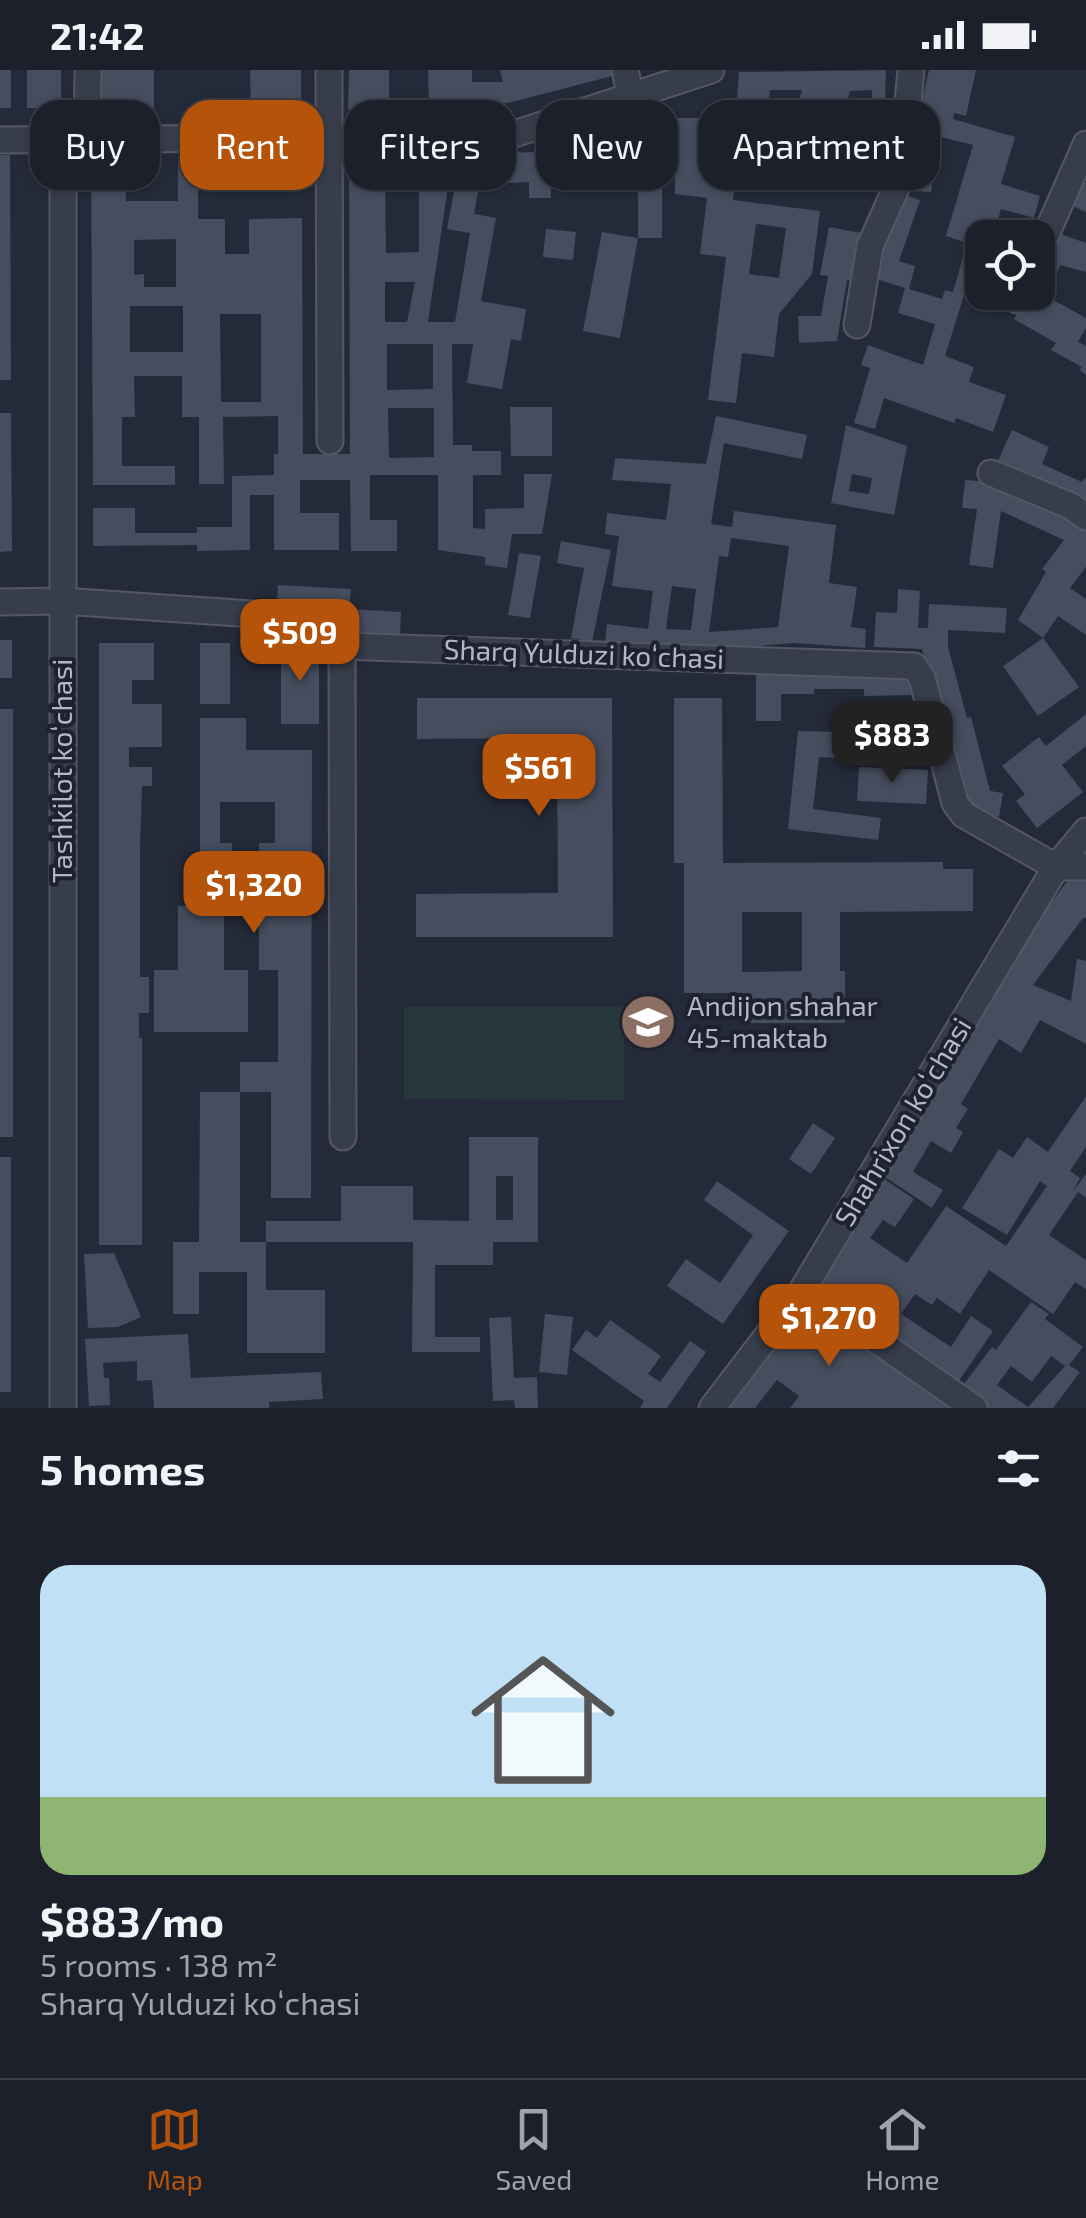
<!DOCTYPE html>
<html lang="en">
<head>
<meta charset="utf-8">
<style>
  :root { --surface:#1b202b; --page:#242833; --text:#f1f3f6; --muted:#a0a3a9; --line:#393e47; --accent:#b45309 }
  body { margin:0; font-family:"Exo 2",sans-serif; background:var(--page); color:var(--text); height:100vh; display:flex; flex-direction:column; font-size:38px; white-space:nowrap }
  * { box-sizing:border-box; margin:0 }
  p { font-size:32px; color:var(--muted) }
  .icon { flex:none; width:55px; height:55px; fill:none; stroke:currentColor; stroke-width:2; stroke-linecap:round; stroke-linejoin:round }
  .map { position:relative; height:1338px; overflow:hidden }
  .details { display:flex; flex-direction:column; background:var(--surface); flex:1 }
  .details>* { flex:none }
  .hud { position:absolute; left:30px; top:30px; width:1028px; height:90px; display:flex; gap:20px }
  .controls { position:absolute; left:965px; top:150px; display:grid; gap:20px }
  .controls a { display:grid; place-items:center; width:90px; height:90px; border-radius:20px; background:var(--surface); box-shadow:0 2px 8px #0004,0 0 0 2px var(--line); font-size:50px }
  .price { position:absolute; translate:-50% -85px; padding:0 22px; border-radius:20px; background:var(--accent); color:#fff; font-size:32px; line-height:65px; filter:drop-shadow(0 2px 5px #0008) }
  .price::after { content:''; position:absolute; left:50%; top:60px; width:30px; height:22px; margin-left:-15px; background:inherit; clip-path:polygon(0 0,100% 0,50% 100%) }
  .price.selected { background:#222; color:#fff }
  ul { padding:0; list-style:none }
  li { display:grid; align-content:center; gap:20px; height:530px; padding:0 40px }
  li+li { border-top:2px solid var(--line) }
  li span { display:grid; place-items:center; height:310px; border-radius:30px; color:#555 }
  li>.icon { margin-inline-start:auto }
  span .icon { width:180px; height:180px; fill:#fffc; stroke-width:1 }
  li b { font-size:42px }
  h2 { display:flex; justify-content:space-between; align-items:center; height:120px; padding:0 40px; font-size:42px }
  .pill { padding:0 35px; border-radius:30px; background:var(--surface); box-shadow:0 2px 8px #0004,0 0 0 2px var(--line); font-size:35px; line-height:90px }
  .pill.selected { background:var(--accent); color:#fff }
  .status { display:flex; justify-content:space-between; align-items:center; height:70px; padding:0 50px; background:var(--surface); direction:ltr }
  .status svg { height:28px; fill:currentColor }
  .tabs { display:flex; justify-content:space-around; align-items:center; height:140px; border-top:2px solid var(--line); background:var(--surface); font-size:28px; color:var(--muted) }
  .tabs a { display:grid; justify-items:center; gap:5px }
  .tabs .selected { color:var(--accent) }
  .map>svg:first-child { display:block }
  .green { fill:#27373b }
  .building { fill:#454d5e; fill-rule:evenodd }
  .lines { fill:none; stroke-linecap:round; stroke-linejoin:round }
  .minor-casing { stroke:#535864; stroke-width:29 }
  .minor { stroke:#373d4a; stroke-width:25 }
  .labels { text-anchor:middle; stroke-width:8; stroke-linejoin:round; paint-order:stroke }
  .street-label { font-size:28px; fill:#b3b8c5; stroke:#1d222e }
  .poi-label { font-size:28px; fill:#b3b8c5; stroke:#1d222e; text-anchor:start }
</style>
</head>
<body>
<div class="status"><b>21:42</b><svg viewBox="0 0 49 12"><path d="M0 12V9h3v3zM5 12V6h3v6zM10 12V3h3v9zM15 12V0h3v12zM26 1h20v11H26zM47 4h2v5h-2z"/></svg></div>
<div class="map">
<svg width="1086" height="1338" viewBox="0 0 1086 1338">
  <rect width="100%" height="100%" fill="#242a39"/>
  <polygon class="green" points="404,937 624,937 624,1030 404,1029"/>
  <g class="building">
    <rect x="0" y="0" width="11" height="38"/>
    <rect x="27" y="0" width="34" height="38"/>
    <polygon points="98,0 154,0 154,40 99,40"/>
    <polygon points="250,0 301,0 301,39 251,39"/>
    <polygon points="349,0 389,0 389,39 348,39"/>
    <polygon points="428,0 472,0 472,12 503,12 500,0 619,0 620,4 508,33 449,33 449,38 429,38"/>
    <path d="M886,0l-2,58 -68,3 -63,-11 -3,36 -11,-1 -6,45 87,11 -8,63 -33,40 -5,43 -32,-4 -6,50 -28,-3 18,-143 -26,-3 7,-56 -32,-4v-76h29l-1,33 30,4 6,-83zM770,20h32l-5,18 -29,-5zM872,20l-1,27 -28,1 7,-27zM756,154l30,4 -7,50 -30,-4z"/>
    <polygon points="929,0 976,0 966,46 954,43 953,49 1015,67 1001,114 1040,126 1034,148 1001,139 993,168 982,168 982,231 964,225 945,286 974,297 969,312 1006,325 993,362 956,348 954,353 884,328 875,359 854,353 870,298 861,295 868,275 923,295 935,254 898,243 905,218 873,208 902,124 920,130 899,191 915,196 909,219 942,229 945,220 953,222 967,173 946,166 973,75 937,66 931,122 912,121 921,36"/>
    <path d="M551,82v46h-22v-16l-23,1v-10l-25,1 -7,40 22,4 -15,83 45,8 -5,32 -10,-2 -9,50 -35,-6 6,-39h-21l1,101h19v6h29v24h-28v53l12,1v-20l39,-1v-34h28l-10,60h-30l-5,34 -22,-3v-8l-47,-7v-75h-68v45h27v31h-46l-1,-71h-50v33h39v37h-65v-55h-24v55l-53,1v-6l-104,1v-38h42v25h62v-6h35v-51l42,-1v-21h4v-38l-55,1 1,67h-25v-67h-17v-41h-48l1,41h-13v49h53v19h-82l-2,-330h35v46h52v-47h20v65h27v35h24v-35l53,-1 1,236h47l-1,-300 104,-1 -25,169h27l15,-89 -23,-4 14,-76zM385,104h34v78l-33,1zM176,169v48h-32v-13l-10,1v-35zM385,212h30l-8,40h-22zM130,236h53v46h-53zM220,244h41v88h-40zM387,274h46v45l-46,1zM388,338h46v49l-45,1z"/>
    <polygon points="557,82 662,82 662,168 638,168 638,117 585,117 585,105 557,105"/>
    <polygon points="212,84 301,84 301,117 254,117 254,110 212,110"/>
    <polygon points="0,85 10,85 11,310 0,310"/>
    <polygon points="1081,110 1086,113 1086,142 1070,135"/>
    <polygon points="829,157 867,164 857,212 847,210 837,271 799,273 798,246 821,246 828,206 820,205"/>
    <polygon points="546,159 576,162 573,190 543,187"/>
    <polygon points="1052,161 1086,173 1086,202 1060,195 1048,227 1086,248 1086,258 1078,272 1086,276 1086,305 1080,300 1082,297 1051,280 1056,273 1014,249 1029,222 1038,222 1038,201"/>
    <polygon points="602,162 638,168 620,268 583,261"/>
    <polygon points="510,337 552,337 552,386 511,386"/>
    <polygon points="0,343 11,343 12,481 0,482"/>
    <path d="M716,346l91,19 -5,24 -78,-16 -13,81 21,3 2,-16 102,14 -7,58 28,4 -6,40 15,2 -1,19 -71,-5 -88,7 -101,-6 2,-20 41,5 5,-38 -41,-5 7,-50 -14,-2 2,-21 59,7 5,-36 -59,-4 3,-22 91,6zM731,468l58,8 -11,81 -69,5 10,-76 9,1zM672,516l24,3 -5,41 -25,-1z"/>
    <path d="M846,355l61,21 -13,69 -63,-12zM852,404l20,4 -3,16 -20,-3z"/>
    <polygon points="1012,360 1049,377 1042,394 1082,412 1086,407 1086,441 996,395"/>
    <polygon points="965,410 1003,413 1086,453 1086,497 1070,518 1086,529 1086,565 1058,546 1043,568 1018,550 1046,502 1042,499 1064,470 1001,441 993,498 969,495 977,439 962,438"/>
    <polygon points="561,471 611,480 592,572 571,568 584,498 557,493"/>
    <polygon points="519,483 541,486 530,548 508,545"/>
    <polygon points="278,515 351,519 349,539 401,542 400,567 348,564 349,539 277,535"/>
    <polygon points="898,519 920,521 918,558 928,558 929,534 1007,538 1005,563 948,560 948,577 967,648 971,647 990,721 1003,723 999,747 964,740 922,579 874,577 876,542 897,543"/>
    <polygon points="1043,568 1079,617 1038,646 1003,596"/>
    <rect x="0" y="570" width="12" height="38"/>
    <polygon points="99,573 154,573 154,610 132,610 132,634 162,634 162,677 129,677 129,697 152,697 152,716 142,716 140,779 140,907 149,907 149,943 139,943 139,968 142,968 142,1175 99,1175"/>
    <rect x="200" y="573" width="30" height="61"/>
    <rect x="281" y="573" width="38" height="81"/>
    <polygon points="913,599 913,625 864,626 864,619 814,619 814,624 781,624 781,651 756,651 756,600"/>
    <polygon points="417,628 612,628 613,867 416,867 416,824 558,823 557,668 417,669"/>
    <path d="M674,628h48l1,165 220,-1v7h30v42l-133,1v59h5v52h-102v-30h-59v-130h-10zM742,842h60v59l-60,1z"/>
    <rect x="0" y="639" width="13" height="428"/>
    <polygon points="1086,644 1086,676 1062,695 1083,722 1037,758 1016,731 1025,724 1002,696 1039,667 1046,676"/>
    <polygon points="200,648 246,648 246,680 312,680 311,1128 271,1128 271,1022 240,1022 240,992 278,992 278,900 259,900 259,773 275,773 275,732 220,732 220,773 232,773 232,836 224,836 224,900 248,900 248,962 154,962 154,900 178,900 178,836 200,836"/>
    <polygon points="798,661 839,662 837,688 819,687 813,739 881,748 878,770 788,759"/>
    <polygon points="859,697 928,700 926,734 857,731"/>
    <polygon points="1074,802 1086,803 1086,848 1083,848 1033,915 1071,931 1077,889 1086,891 1086,974 1040,950 1021,983 999,969 961,1034 968,1039 956,1058 963,1062 951,1083 931,1071 913,1102 943,1120 932,1138 882,1105 986,922"/>
    <polygon points="200,1022 240,1022 240,1172 266,1172 266,1220 325,1220 325,1283 247,1283 247,1202 199,1202 199,1244 173,1244 173,1172 199,1172"/>
    <polygon points="1086,1026 1086,1077 1070,1101 1080,1108 1073,1121 1086,1104 1086,1128 1078,1122 1049,1165 1086,1190 1086,1219 1075,1212 1053,1244 989,1200 960,1244 937,1228 932,1235 915,1224 901,1244 951,1277 971,1246 993,1261 956,1315 809,1213 881,1107 914,1129 895,1157 883,1150 870,1168 907,1193 946,1136 1006,1176 1047,1116 1040,1111 1007,1165 962,1138 999,1079 1013,1088 1027,1067 1048,1082"/>
    <polygon points="813,1053 835,1068 811,1104 789,1089"/>
    <path d="M469,1067h69v105h-45v23h-58v72h45v15h-68l1,-110h-147v-21h75v-35h72v34l56,1zM496,1106h17v44h-17z"/>
    <rect x="0" y="1087" width="11" height="235"/>
    <polygon points="717,1111 789,1161 723,1254 667,1216 686,1189 720,1213 753,1165 704,1130"/>
    <polygon points="114,1183 141,1247 118,1257 88,1258 84,1184"/>
    <polygon points="807,1227 951,1338 790,1338 799,1326 777,1310 755,1338 721,1338"/>
    <path d="M1031,1232l18,12 -4,5 38,28 -14,18 11,7 -27,36h-67l-26,-19 32,-42 4,3zM1051,1286l14,10 -37,41 -31,-22 14,-19 21,16z"/>
    <polygon points="545,1244 573,1247 567,1305 539,1302"/>
    <polygon points="511,1247 514,1308 537,1307 538,1338 515,1338 514,1330 493,1331 489,1248"/>
    <polygon points="610,1250 661,1286 648,1304 660,1312 690,1271 706,1282 667,1338 640,1338 644,1331 572,1280 586,1260 597,1268"/>
    <polygon points="188,1264 191,1308 321,1302 323,1329 269,1332 269,1338 154,1338 152,1310 137,1311 137,1291 103,1293 104,1308 109,1308 110,1335 89,1336 85,1269"/>
  </g>
  <g class="lines">
    <g class="minor-casing">
      <g id="minor">
        <polyline points="329,0 330,371"/>
        <polyline points="625,0 631,28"/>
        <polyline points="0,70 508,66 711,0"/>
        <polyline points="1038,183 1086,74"/>
        <polyline points="1017,230 1020,222"/>
        <polyline points="857,255 870,176 901,107 911,0"/>
        <polyline points="991,403 1071,436 1086,447"/>
        <polyline points="0,532 62,531 312,548 342,576 914,596 922,608 955,733 964,745 1056,797 1086,797"/>
        <polyline points="342,576 343,1067"/>
        <polyline points="803,1219 974,1338"/>
        <polyline points="63,1338 63,106 87,70 88,0"/>
        <polyline points="712,1338 803,1219 1056,797 1086,761"/>
      </g>
    </g>
    <use href="#minor" class="minor"/>
  </g>
  <defs>
    <g id="school-disc" transform="scale(2.875)"><circle r="9.5" fill="#8d6e63" stroke="#1d222e"/><path d="M0-5L7-2L0 1L-7-2ZM-4 1L0 2.5L4 1V4Q0 6-4 4Z" fill="#fff"/></g>
  </defs>
  <g fill-rule="evenodd">
    <use href="#school-disc" x="648" y="952"/>
  </g>
  <g class="labels">
    <g class="street-label">
      <text transform="translate(584 584) rotate(2)" y="10">Sharq Yulduzi koʻchasi</text>
      <text transform="translate(62 701) rotate(-90)" y="10">Tashkilot koʻchasi</text>
      <text transform="translate(903 1052) rotate(-59)" y="10">Shahrixon koʻchasi</text>
    </g>
    <g class="poi-label">
      <text x="687" y="946">Andijon shahar<tspan x="687" dy="32">45-maktab</tspan></text>
    </g>
  </g>
</svg>
<div class="controls">
<a><svg class="icon" aria-label="locate" viewBox="0 0 24 24"><circle cx="12" cy="12" r="6"/><path d="M12 2v4M12 18v4M2 12h4M18 12h4"/></svg></a>
</div>
<b class="price" style="left:300px;top:614px">$509</b>
<b class="price selected" style="left:892px;top:716px">$883</b>
<b class="price" style="left:539px;top:749px">$561</b>
<b class="price" style="left:254px;top:866px">$1,320</b>
<b class="price" style="left:829px;top:1299px">$1,270</b>
<div class="hud">
<a class="pill">Buy</a>
<a class="pill selected">Rent</a>
<a class="pill">Filters</a>
<a class="pill">New</a>
<a class="pill">Apartment</a>
</div>
</div>
<section class="details">
<h2>5 homes<svg class="icon" aria-label="filters" viewBox="0 0 24 24"><path d="M4 7h16M4 17h16"/><circle cx="9" cy="7" r="2"/><circle cx="15" cy="17" r="2"/></svg></h2>
<ul>
<li><span style="background:linear-gradient(#bfe0f5 75%,#8fb573 0)"><svg class="icon" aria-label="home" viewBox="0 0 24 24"><path d="M3 11l9-7 9 7M6 9v11h12V9"/></svg></span><div><b>$883/mo</b><p>5 rooms · 138 m²</p><p>Sharq Yulduzi koʻchasi</p></div></li>
</ul>
</section>
<nav class="tabs">
<a class="selected"><svg class="icon" aria-label="map" viewBox="0 0 24 24"><path d="M3 6l6-2 6 2 6-2v14l-6 2-6-2-6 2zM9 4v14M15 6v14"/></svg>Map</a>
<a><svg class="icon" aria-label="saved" viewBox="0 0 24 24"><path d="M7 4h10v16l-5-4-5 4z"/></svg>Saved</a>
<a><svg class="icon" aria-label="home" viewBox="0 0 24 24"><path d="M3 11l9-7 9 7M6 9v11h12V9"/></svg>Home</a>
</nav>
</body>
</html>
